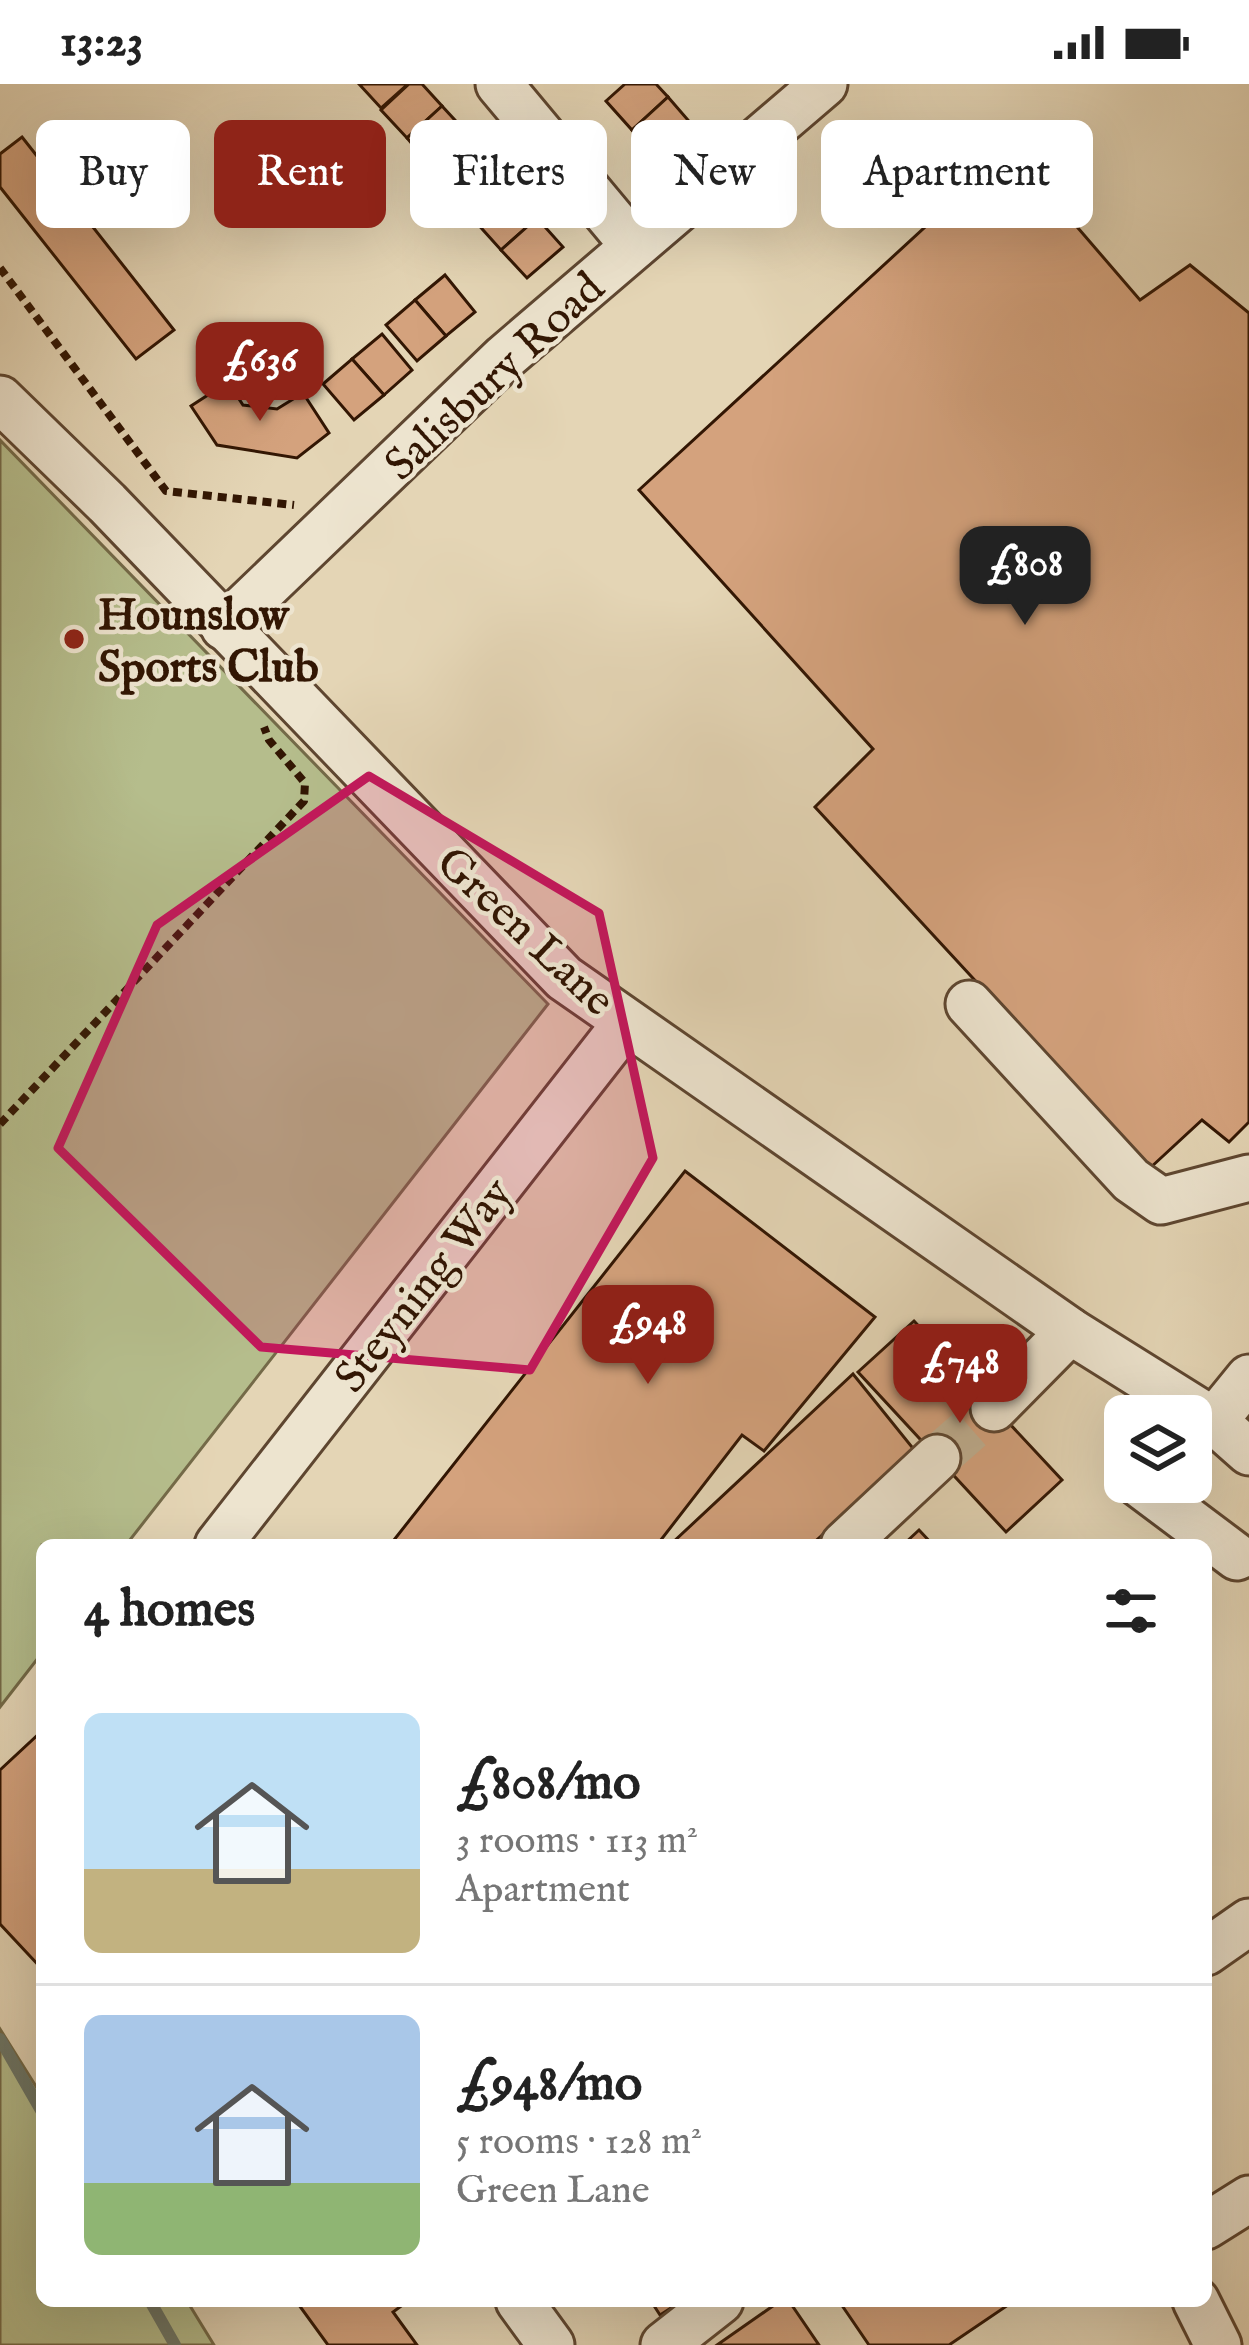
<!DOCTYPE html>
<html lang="en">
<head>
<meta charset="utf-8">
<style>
  :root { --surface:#fff; --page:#f6f6f6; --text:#222; --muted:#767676; --line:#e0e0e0; --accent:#8f2418 }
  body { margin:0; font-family:"IM FELL English",serif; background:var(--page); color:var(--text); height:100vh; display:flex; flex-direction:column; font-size:45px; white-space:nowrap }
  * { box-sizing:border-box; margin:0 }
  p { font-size:39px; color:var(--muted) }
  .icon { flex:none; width:66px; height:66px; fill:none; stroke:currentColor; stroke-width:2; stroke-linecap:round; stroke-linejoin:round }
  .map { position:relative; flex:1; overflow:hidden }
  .drawer { position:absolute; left:36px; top:1455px; width:1176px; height:768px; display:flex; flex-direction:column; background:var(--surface); border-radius:18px; box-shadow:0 12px 48px #0002 }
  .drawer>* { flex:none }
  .top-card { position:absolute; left:36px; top:36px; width:1179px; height:108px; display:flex; gap:24px }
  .controls { position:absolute; left:1104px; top:1311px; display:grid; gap:24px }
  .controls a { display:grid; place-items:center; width:108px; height:108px; border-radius:18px; background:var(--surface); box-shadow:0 12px 48px #0002; font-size:60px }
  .price { position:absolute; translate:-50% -102px; padding:0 27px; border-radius:24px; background:var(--accent); color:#fff; font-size:39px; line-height:78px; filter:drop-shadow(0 3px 6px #0008) }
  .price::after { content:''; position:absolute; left:50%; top:72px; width:36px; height:27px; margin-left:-18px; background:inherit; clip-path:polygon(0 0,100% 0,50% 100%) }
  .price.active { background:#222; color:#fff }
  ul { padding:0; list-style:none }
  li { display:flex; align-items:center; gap:36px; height:300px; padding:0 48px }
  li+li { border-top:3px solid var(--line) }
  li span { display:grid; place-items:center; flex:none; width:336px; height:240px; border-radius:18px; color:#555 }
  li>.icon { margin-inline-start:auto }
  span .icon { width:144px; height:144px; fill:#fffc; stroke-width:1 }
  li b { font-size:51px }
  h2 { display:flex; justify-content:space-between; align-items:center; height:144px; padding:0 48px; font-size:51px }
  .tag { padding:0 42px; border-radius:18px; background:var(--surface); box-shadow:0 12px 48px #0002; font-size:42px; line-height:108px }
  .tag.active { background:var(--accent); color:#fff }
  .status { display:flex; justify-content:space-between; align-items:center; height:84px; padding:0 60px; background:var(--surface); direction:ltr }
  .status svg { height:33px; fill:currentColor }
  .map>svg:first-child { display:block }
  .green { fill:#b5bd8c; stroke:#746a48; stroke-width:3 }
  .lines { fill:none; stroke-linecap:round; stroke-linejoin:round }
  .stream { stroke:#6d786a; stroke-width:12 }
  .building { fill:#d4a27d; stroke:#321603; stroke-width:3 }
  .minor-tunnel { stroke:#c0af91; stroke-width:45; stroke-dasharray:45 22; stroke-linecap:butt }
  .minor-casing { stroke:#5e4630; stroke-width:51 }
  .path { stroke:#321603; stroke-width:8; stroke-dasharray:9 6; stroke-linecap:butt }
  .minor { stroke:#ede4cf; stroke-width:45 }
  .marked { fill:#c2185b; fill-opacity:0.2; stroke:#c2185b; stroke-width:9; stroke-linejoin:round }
  .poi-dot { fill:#8f2418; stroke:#ede4cf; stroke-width:4.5 }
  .labels { text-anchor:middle; stroke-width:9; stroke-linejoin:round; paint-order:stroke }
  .street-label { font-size:45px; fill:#321603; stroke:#ede4cf }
  .poi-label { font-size:45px; font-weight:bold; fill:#321603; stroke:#ede4cf; text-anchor:start }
</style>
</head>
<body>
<div class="status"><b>13:23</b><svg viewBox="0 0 49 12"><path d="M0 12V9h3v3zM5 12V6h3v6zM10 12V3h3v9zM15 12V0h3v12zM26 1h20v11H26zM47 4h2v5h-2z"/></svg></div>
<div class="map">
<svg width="1249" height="2261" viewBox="0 0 1249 2261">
  <rect width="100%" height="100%" fill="#e4d5b5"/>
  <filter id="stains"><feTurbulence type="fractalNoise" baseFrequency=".00167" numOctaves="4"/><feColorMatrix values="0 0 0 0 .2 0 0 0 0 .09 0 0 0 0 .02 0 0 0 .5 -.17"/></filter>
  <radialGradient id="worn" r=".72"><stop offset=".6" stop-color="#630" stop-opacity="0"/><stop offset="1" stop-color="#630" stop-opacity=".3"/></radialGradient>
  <g class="green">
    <polygon points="0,356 548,920 126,1461 42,1461 42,1569 0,1623"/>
    <polygon points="0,1945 42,2012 42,2217 187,2217 214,2261 0,2261"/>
  </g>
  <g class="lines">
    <g class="stream">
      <polyline points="0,1955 42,2028"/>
      <polyline points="150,2217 175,2261"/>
    </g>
  </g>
  <g class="building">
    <polygon points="359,0 408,0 381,24"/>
    <polygon points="409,0 422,0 442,22 407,54 381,26"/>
    <polygon points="625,0 656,0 668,13 632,46 606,17"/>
    <polygon points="668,13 694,43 658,74 632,46"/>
    <polygon points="442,22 464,46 427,78 407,54"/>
    <polygon points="464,46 483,67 448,101 427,78"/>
    <polygon points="22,53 174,246 136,275 0,103 0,70"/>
    <polygon points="1010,65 1140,216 1190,181 1249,229 1249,1038 1229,1058 1202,1036 1149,1085 815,723 873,665 639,406"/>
    <polygon points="483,67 507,98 472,129 448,101"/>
    <polygon points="511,105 537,134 501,166 475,137"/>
    <polygon points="537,134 563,163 527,194 501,166"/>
    <polygon points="445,191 475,228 446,252 415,216"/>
    <polygon points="415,216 446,252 417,277 386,241"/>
    <polygon points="382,250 412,286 384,311 352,275"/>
    <polygon points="352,275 384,311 354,336 323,300"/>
    <polygon points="228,298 243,321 277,325 303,309 329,349 297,374 217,361 191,322"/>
    <polygon points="685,1087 875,1233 764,1367 742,1351 657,1461 390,1461"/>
    <polygon points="914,1237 1062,1396 1006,1448 858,1288"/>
    <polygon points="853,1290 916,1368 811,1461 670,1461"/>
    <polygon points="919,1446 933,1461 903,1461"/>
    <polygon points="42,1647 42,1885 0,1840 0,1686"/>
    <polygon points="296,2217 408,2217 393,2228 417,2261 328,2261"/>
    <polygon points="651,2217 682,2217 660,2231"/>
    <polygon points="780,2217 789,2217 819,2261 717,2261"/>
    <polygon points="839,2217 1014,2217 949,2261 869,2261"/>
  </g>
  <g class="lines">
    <polyline class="minor-tunnel" points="937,1374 994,1324"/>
    <g class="minor-casing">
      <g id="minor">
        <polyline points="499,0 634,162"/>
        <polyline points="0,315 107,419 564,894 1070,1247 1214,1337 1249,1368"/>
        <polyline points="224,543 505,273 824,0"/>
        <polyline points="969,920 1131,1096 1161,1117 1249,1094"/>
        <polyline points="994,1324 1070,1247"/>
        <polyline points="1214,1337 1249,1294"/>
        <polyline points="1137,1398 1237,1473"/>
        <polyline points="218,1461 626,939"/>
        <polyline points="844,1461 937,1374"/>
        <polyline points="1206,1868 1249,1838"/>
        <polyline points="1206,2142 1249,2115"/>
        <polyline points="519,2217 551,2261"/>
        <polyline points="1196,2217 1218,2261"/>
        <polyline points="664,2261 720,2217"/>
      </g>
    </g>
    <g class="path">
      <polyline points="0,184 166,407 294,421"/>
      <polyline points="0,1040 304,717 305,699 269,656 264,643"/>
    </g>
    <use href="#minor" class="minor"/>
  </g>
  <path class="marked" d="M369,692l230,137 54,245 -123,212 -269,-23 -203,-199 99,-223z"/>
  <circle class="poi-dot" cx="74" cy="555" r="12"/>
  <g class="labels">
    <g class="street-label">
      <text transform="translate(493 291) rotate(-43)" y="16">Salisbury Road</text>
      <text transform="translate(527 846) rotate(43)" y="16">Green Lane</text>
      <text transform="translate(422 1200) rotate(-52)" y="16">Steyning Way</text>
    </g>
    <g class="poi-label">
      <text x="98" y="545">Hounslow<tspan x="98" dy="52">Sports Club</tspan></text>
    </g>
  </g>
  <rect width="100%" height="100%" filter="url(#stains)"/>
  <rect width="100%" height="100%" fill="url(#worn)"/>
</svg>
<div class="controls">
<a><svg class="icon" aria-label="layers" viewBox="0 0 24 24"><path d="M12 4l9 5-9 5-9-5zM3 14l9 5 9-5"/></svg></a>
</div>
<b class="price" style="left:260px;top:340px">£636</b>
<b class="price active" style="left:1025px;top:544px">£808</b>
<b class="price" style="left:648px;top:1303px">£948</b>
<b class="price" style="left:960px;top:1342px">£748</b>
<div class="top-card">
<a class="tag">Buy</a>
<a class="tag active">Rent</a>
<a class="tag">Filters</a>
<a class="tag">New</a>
<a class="tag">Apartment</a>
</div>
<section class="drawer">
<h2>4 homes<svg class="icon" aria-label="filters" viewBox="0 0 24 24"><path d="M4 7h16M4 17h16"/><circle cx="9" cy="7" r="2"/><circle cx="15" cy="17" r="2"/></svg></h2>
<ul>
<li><span style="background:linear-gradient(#bfe0f5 65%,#c2b280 0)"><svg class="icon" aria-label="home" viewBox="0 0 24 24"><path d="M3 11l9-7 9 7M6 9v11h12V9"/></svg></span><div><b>£808/mo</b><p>3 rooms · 113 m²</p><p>Apartment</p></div></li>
<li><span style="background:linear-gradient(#a9c7e8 70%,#8fb573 0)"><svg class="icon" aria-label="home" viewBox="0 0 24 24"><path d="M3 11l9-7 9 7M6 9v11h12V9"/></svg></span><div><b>£948/mo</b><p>5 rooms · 128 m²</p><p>Green Lane</p></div></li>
</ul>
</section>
</div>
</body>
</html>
